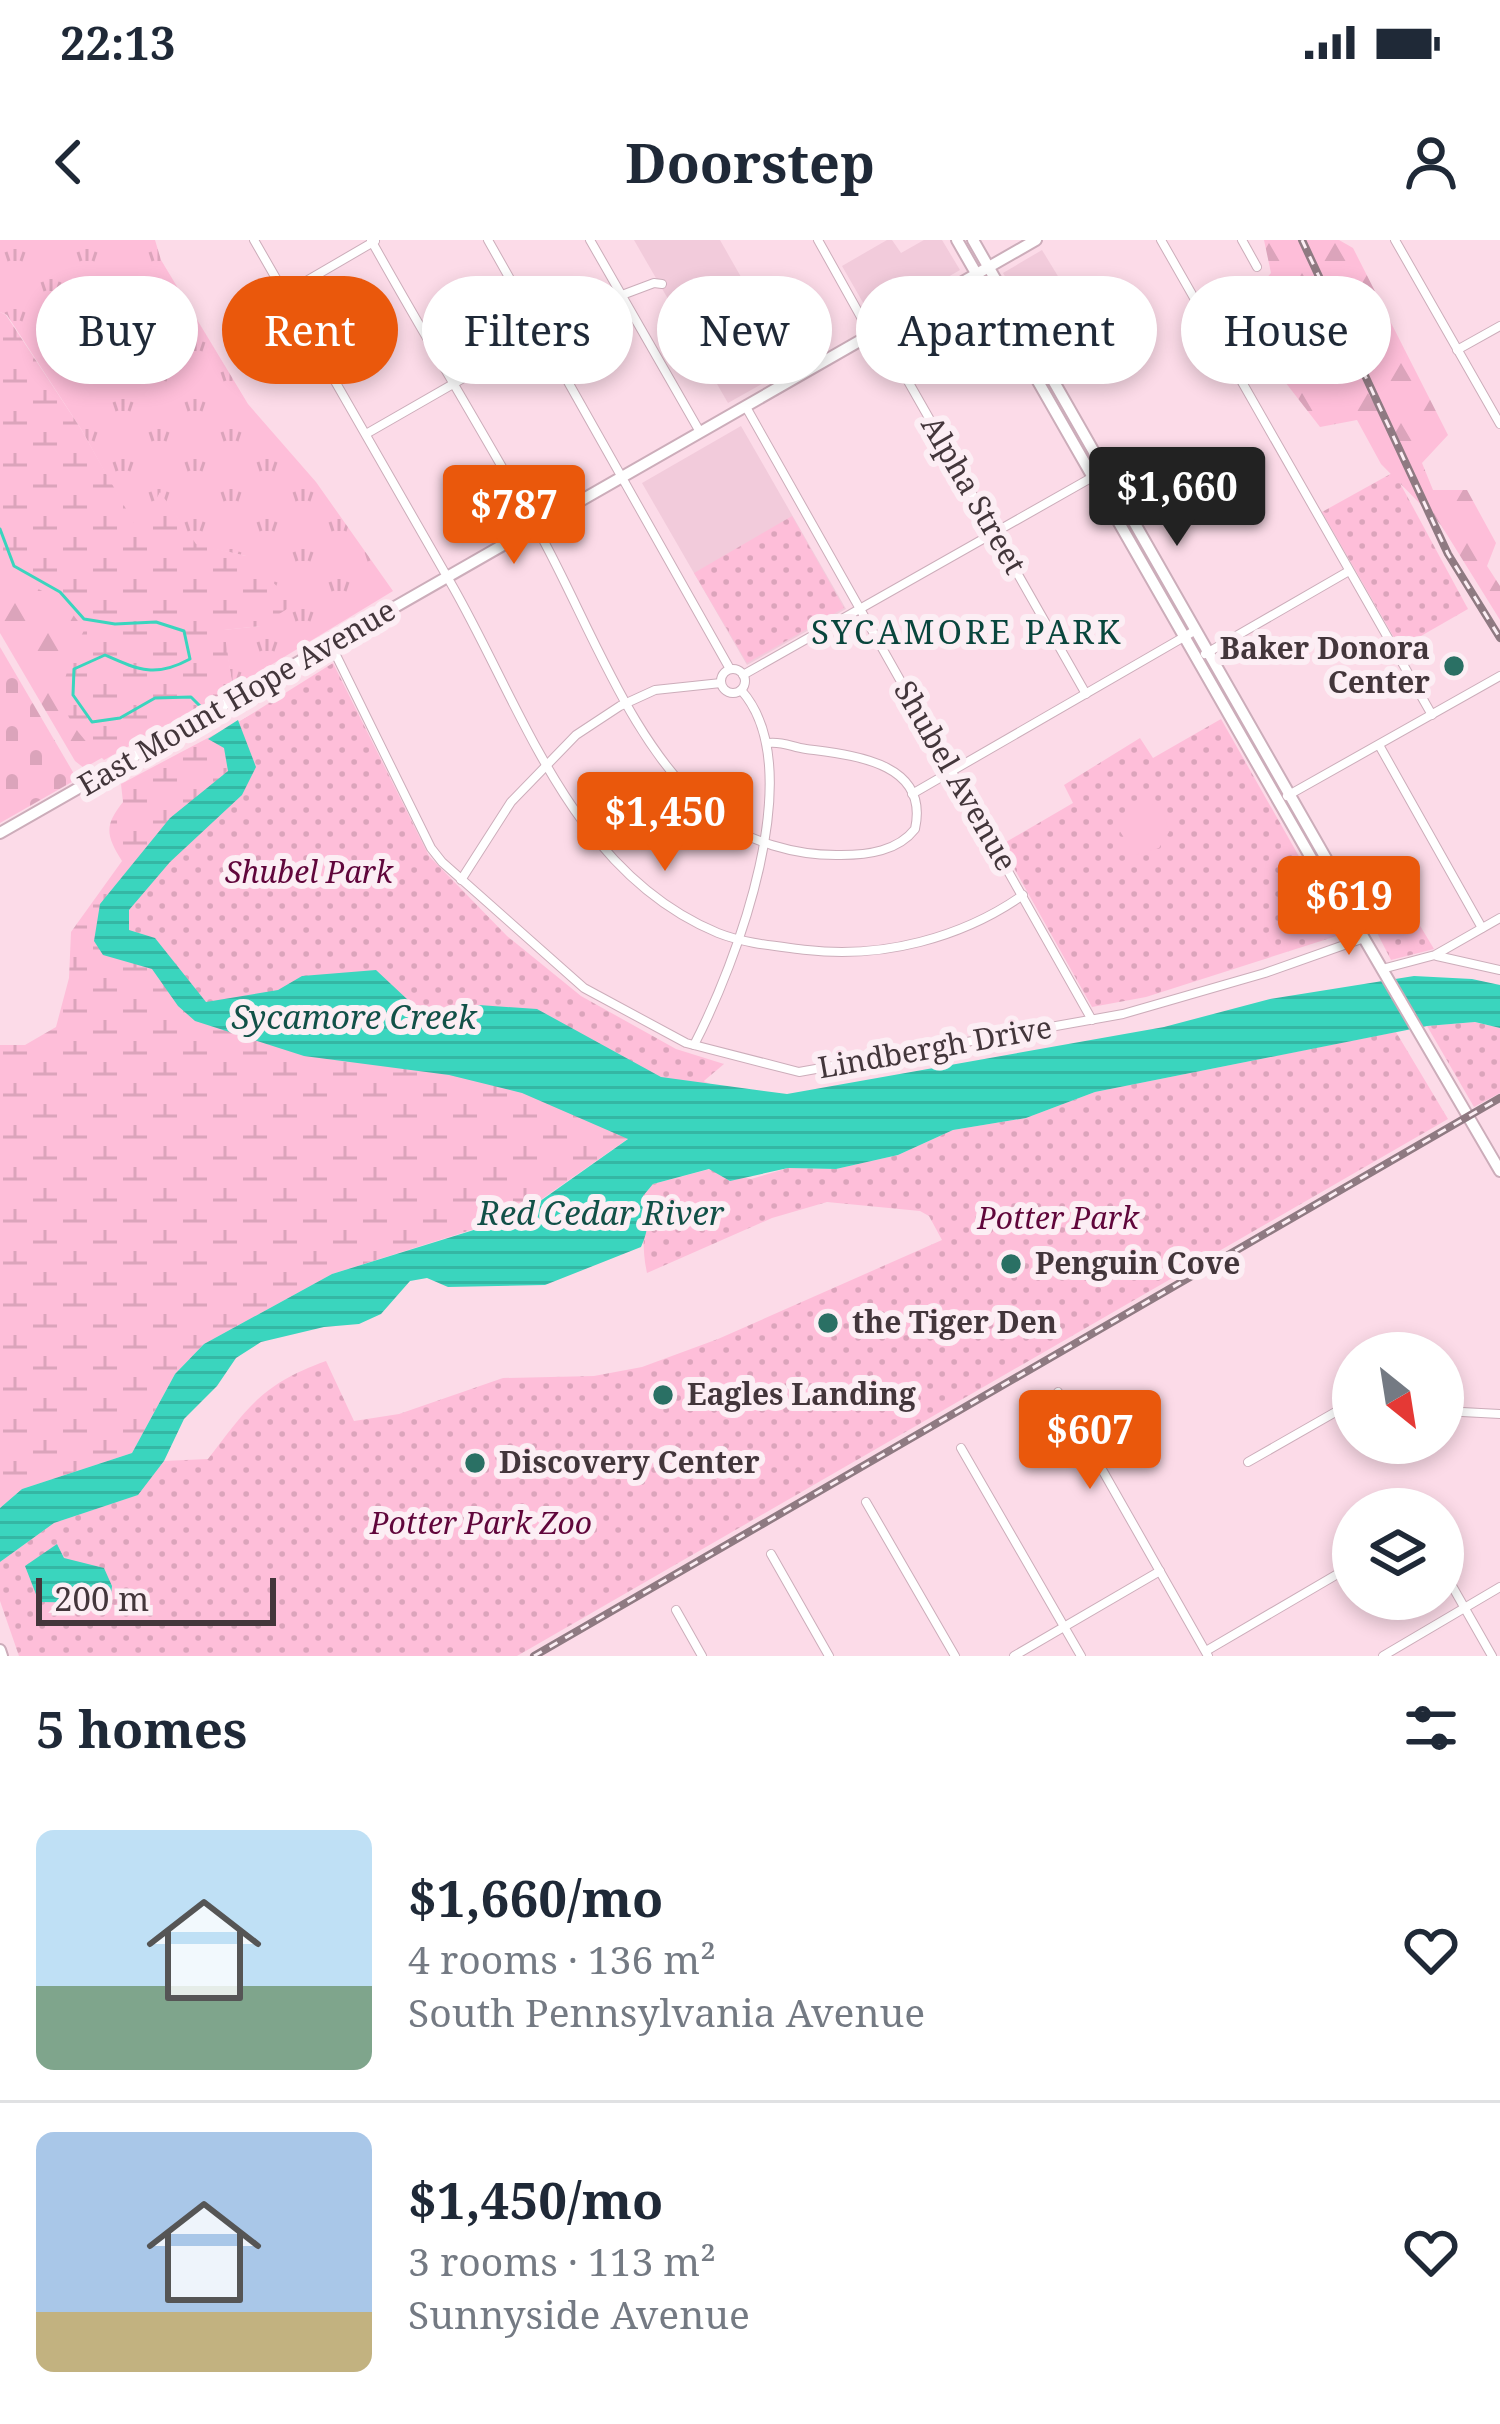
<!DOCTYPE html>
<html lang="en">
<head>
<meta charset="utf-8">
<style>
  :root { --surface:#fff; --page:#f2f2f3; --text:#1f2937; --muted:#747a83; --line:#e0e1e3; --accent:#ea580c }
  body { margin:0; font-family:"Noto Serif",serif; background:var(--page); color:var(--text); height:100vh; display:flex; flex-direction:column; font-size:45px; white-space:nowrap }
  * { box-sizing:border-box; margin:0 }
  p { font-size:39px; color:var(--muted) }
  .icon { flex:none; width:66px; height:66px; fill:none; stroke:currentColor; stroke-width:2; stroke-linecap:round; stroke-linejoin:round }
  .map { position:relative; height:1416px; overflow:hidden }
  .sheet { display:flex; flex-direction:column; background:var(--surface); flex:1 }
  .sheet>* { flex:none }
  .banner { position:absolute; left:36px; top:36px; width:1428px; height:108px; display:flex; gap:24px }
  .needle { width:78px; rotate:150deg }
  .tools { position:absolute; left:1332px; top:1092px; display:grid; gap:24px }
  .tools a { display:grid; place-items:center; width:132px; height:132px; border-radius:50%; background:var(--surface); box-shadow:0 6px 18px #0003; font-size:60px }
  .scale { position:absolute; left:36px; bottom:30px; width:240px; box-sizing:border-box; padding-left:12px; border:6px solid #43363b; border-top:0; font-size:33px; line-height:42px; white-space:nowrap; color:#43363b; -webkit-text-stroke:9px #fceef4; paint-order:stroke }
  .price { position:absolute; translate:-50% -102px; padding:0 27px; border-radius:12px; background:var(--accent); color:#fff; font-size:39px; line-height:78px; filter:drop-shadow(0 3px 6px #0008) }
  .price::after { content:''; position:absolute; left:50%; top:72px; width:36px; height:27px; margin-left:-18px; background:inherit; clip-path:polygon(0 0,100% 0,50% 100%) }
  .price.active { background:#222; color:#fff }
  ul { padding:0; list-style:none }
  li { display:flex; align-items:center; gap:36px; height:300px; padding:0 36px }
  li+li { border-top:3px solid var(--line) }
  li span { display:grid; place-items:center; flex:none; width:336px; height:240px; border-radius:18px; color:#555 }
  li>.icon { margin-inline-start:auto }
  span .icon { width:144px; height:144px; fill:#fffc; stroke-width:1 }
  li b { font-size:51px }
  h2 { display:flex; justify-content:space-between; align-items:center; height:144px; padding:0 36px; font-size:51px }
  .tag { padding:0 42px; border-radius:54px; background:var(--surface); box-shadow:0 6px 18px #0003; font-size:42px; line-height:108px }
  .tag.active { background:var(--accent); color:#fff }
  .status { display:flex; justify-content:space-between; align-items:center; height:84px; padding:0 60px; background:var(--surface); direction:ltr }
  .status svg { height:33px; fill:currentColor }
  header { display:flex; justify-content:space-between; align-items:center; height:156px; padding:0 36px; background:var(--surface); font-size:54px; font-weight:700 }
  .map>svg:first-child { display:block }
  .built { fill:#f2cbdb }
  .grass { fill:url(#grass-tufts) }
  .forest { fill:url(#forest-firs) }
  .wetland { fill:url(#wetland-marsh) }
  .cemetery { fill:url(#cemetery-stones) }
  .park { fill:url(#park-dots) }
  .pitch { fill:#febed9 }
  .water { fill:url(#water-rules) }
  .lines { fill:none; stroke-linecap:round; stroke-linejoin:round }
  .stream { stroke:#3ad5be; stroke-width:3 }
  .street-casing { stroke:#ccadba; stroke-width:10 }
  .secondary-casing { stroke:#ccadba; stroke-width:14 }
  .street { stroke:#fff; stroke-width:8 }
  .secondary { stroke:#fff; stroke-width:10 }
  .rail-casing { stroke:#8f7a82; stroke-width:8 }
  .rail { stroke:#fceef4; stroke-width:3; stroke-dasharray:9; stroke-linecap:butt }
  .poi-dot { fill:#2a7064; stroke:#fceef4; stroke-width:4.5 }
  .labels { text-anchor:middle; stroke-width:12; stroke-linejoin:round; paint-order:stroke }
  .street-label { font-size:30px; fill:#43363b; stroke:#fceef4 }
  .poi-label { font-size:30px; font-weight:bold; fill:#43363b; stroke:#fceef4; text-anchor:start }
  .park-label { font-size:30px; font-style:italic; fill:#60063b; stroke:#fceef4 }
  .neighbourhood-label { font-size:33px; letter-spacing:3px; fill:#09463d; stroke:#fceef4 }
  .water-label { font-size:33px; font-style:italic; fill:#125148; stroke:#fceef4 }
</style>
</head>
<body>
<div class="status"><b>22:13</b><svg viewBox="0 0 49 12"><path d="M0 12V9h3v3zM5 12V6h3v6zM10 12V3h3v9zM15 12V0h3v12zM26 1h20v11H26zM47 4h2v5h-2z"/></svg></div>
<header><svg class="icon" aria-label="back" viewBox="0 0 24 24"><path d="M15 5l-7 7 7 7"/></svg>Doorstep<svg class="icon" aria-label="person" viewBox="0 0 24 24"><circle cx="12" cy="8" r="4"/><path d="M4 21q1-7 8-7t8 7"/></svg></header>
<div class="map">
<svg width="1500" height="1416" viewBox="0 0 1500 1416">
  <defs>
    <pattern id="grass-tufts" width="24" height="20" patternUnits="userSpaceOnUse" patternTransform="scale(3)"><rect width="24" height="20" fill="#febed9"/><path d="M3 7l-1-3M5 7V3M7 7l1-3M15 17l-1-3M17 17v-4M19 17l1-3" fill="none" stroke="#dba4bb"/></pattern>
    <pattern id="forest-firs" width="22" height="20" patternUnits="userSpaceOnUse" patternTransform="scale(3)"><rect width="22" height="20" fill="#febed9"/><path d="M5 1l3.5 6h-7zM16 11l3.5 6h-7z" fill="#dba4bb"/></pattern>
    <pattern id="wetland-marsh" width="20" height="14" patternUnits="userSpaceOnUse" patternTransform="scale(3)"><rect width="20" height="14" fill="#febed9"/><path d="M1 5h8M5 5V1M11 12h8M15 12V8" fill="none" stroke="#dba4bb"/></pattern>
    <pattern id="cemetery-stones" width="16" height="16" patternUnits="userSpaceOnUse" patternTransform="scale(3)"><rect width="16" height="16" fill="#febed9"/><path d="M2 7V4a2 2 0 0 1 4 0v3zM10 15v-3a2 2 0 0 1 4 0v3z" fill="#dba4bb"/></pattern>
    <pattern id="park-dots" width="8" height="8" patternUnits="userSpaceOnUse" patternTransform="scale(3)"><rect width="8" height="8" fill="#febed9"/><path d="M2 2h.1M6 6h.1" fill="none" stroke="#dba4bb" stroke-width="1.8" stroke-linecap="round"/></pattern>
    <pattern id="water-rules" width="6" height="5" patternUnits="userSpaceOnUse" patternTransform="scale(3)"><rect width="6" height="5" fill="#3ad5be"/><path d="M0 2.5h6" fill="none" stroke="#34b7a4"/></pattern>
  </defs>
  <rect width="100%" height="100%" fill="#fcdbe8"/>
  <g class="built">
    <polygon points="634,0 720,0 792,127 728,163"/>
    <polygon points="887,0 892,0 901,13 924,0 942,0 960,30 873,80 842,26"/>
    <polygon points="1042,10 1067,51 1026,73 1003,33"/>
    <polygon points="976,47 999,90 960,114 950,99 908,122 892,96"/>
    <polygon points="741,186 846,369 747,425 642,243"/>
  </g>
  <polygon class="grass" points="0,0 155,0 161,20 248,164 316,242 393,351 233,448 223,390 260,386 246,316 196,305 160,253 139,294 81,189 7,75 0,72"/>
  <g class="forest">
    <polygon points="1264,0 1339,0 1353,8 1448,195 1422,223 1433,250 1467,250 1496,303 1487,326 1500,346 1500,380 1441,285 1381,224 1357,180 1320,187 1282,138 1256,50 1271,33"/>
    <polygon points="0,147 188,469 84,528 75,521 0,393"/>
  </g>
  <g class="wetland">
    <path d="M0,72l6,3 75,114 58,103 21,-40 36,52 50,12 49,48 -35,22 -36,4 9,58 -129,72c-52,-51 -49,-66 -20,-130 -27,-45 -55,-36 -84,-67z"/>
    <path d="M319,439l-3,179 349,206 52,23 -88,51 -110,77 -187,59 -128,70 -29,30 -43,79 -110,36 -22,19v-463h25l31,-18 13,-49 2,-46 51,-71c-16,-26 -18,-35 1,-59l-2,-18z"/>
  </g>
  <polygon class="cemetery" points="0,407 77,539 0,583"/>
  <g class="park">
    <polygon points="1394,232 1468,369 1400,408 1322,272"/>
    <polygon points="792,276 844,368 747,423 694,333"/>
    <polygon points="333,423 429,616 507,696 581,756 676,809 724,824 686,856 429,787 217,770 111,697 114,668 250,536 234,485"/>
    <polygon points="1221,479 1343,694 1146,757 1092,767 1001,605 1073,563 1064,545 1140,498 1153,518"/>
    <polygon points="1407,664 1434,709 1391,720 1372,683"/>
    <polygon points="1475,782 1500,788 1500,853 1474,867 1427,786"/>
    <path d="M1396,792l52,87 -931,537h-498l-19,-55v-39l54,-39 83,-28 27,-34 44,-2c40,-52 54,-75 118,-98l28,60 45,-7 104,-36 91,-2 48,-9 76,-28 224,-99 -13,-24 -9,-5 -93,-9 -55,16 -125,55c-6,-26 -2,-49 -4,-77l10,-12 57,-15 41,10 37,-11 48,1 62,-14 55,-25 73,-12 69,-26z"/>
  </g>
  <polygon class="pitch" points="1147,560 1163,571 1169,592 1159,608 1135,615 1114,582"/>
  <g class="water">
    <path d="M238,480l18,47 -14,28 -72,67 -41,48v20l26,8 51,64 72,-12 24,-14 74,-6 48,45 55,-10 58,4 124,68 126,17 377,-67 106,-28 144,-23 58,3 28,6v43l-25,-6 -48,4 -332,66 -69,26 -73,12 -55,25 -62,14 -48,-1 -58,13 -21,-12 -56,15 -10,12c7,18 6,34 -2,51l-96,38 -97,2 -21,-9 -17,3 -29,33 -22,10 -35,3 -63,15 -25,16 -19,28 -33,33 -20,42 -26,34 -84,28 -54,39v-54l22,-19 110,-36 43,-79 29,-30 128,-70 187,-58 109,-77 -106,-46 -73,-18 -145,-19 -109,-35 -17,-15 -26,-37 -49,-14 -9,-14 6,-37 70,-86 58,-47 -4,-23 -16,-9z"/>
    <polygon points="57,1304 64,1318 104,1328 112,1346 110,1363 39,1362 25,1326"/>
  </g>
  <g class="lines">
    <path class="stream" d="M0,289l14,37 46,26 24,27 31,5 41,-2 28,9 6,28c-35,19 -51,11 -85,-4l-31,14 -1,26 19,27 28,-4 35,-20 36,-1 14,14"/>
    <g class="street-casing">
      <g id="street">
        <path d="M254,0c66,116 133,231 199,347 71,125 120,286 265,346 28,11 59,13 89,17 74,9 155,-12 216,-55"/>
        <path d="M371,0c55,99 114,195 169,294 50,91 91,212 172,280 34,28 85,42 129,41 27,0 57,-4 74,-26 15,-68 -65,-74 -109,-80 -14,-2 -24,-8 -38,-6"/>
        <polyline points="488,0 730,429"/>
        <polyline points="590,0 700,192"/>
        <polyline points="818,0 866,86 884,99 1086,454"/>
        <polyline points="1161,0 1432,475"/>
        <polyline points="1242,0 1257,27"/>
        <polyline points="1395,0 1500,184"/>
        <polyline points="284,54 375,1"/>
        <polyline points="1457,110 1500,86"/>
        <polyline points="746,167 1092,780"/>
        <polyline points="366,194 582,70 654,43 662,44"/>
        <polyline points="331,405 431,608 442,622 584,748 686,803 799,832 1123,774 1265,733 1364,698"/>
        <polyline points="1205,414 1349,331"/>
        <circle cx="733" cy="441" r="12"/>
        <polyline points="743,435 1105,230"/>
        <polyline points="1379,505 1482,688"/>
        <polyline points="912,554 1196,390"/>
        <polyline points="1287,556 1500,436"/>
        <polyline points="461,640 511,562 576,495 620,466 655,450 721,443"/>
        <polyline points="1437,716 1500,730"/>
        <polyline points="1382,729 1435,715 1500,678"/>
        <path d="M694,805c42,-81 117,-277 47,-355"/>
        <polyline points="1058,1152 1208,1416"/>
        <polyline points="1443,1171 1500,1174"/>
        <polyline points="961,1208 1081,1416"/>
        <polyline points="1248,1222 1353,1162"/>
        <polyline points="866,1262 955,1416"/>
        <polyline points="771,1314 829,1416"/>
        <polyline points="1443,1330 1492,1416"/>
        <polyline points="676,1370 702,1416"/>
        <polyline points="1206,1411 1353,1325"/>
        <polyline points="1014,1416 1160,1331"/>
        <polyline points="1383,1416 1500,1347"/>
      </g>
    </g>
    <g class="secondary-casing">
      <g id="secondary">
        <polyline points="957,0 1334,658 1351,676 1500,931"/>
        <polyline points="973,0 1344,650 1351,676"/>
        <polyline points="0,593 1036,0"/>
        <polyline points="0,1410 2,1416"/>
      </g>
    </g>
    <use href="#street" class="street"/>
    <use href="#secondary" class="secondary"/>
    <g class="rail-casing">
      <g id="rail">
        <polyline points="1302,0 1448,314 1500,398"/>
        <polyline points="534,1416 1500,858"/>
      </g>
    </g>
    <use href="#rail" class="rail"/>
  </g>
  <g class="poi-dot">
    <circle cx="1454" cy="426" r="12"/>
    <circle cx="1011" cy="1024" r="12"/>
    <circle cx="828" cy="1083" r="12"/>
    <circle cx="663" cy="1155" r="12"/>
    <circle cx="475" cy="1223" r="12"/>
  </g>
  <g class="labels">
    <g class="street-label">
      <text transform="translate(973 255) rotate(60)" y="10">Alpha Street</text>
      <text transform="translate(237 458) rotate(-30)" y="10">East Mount Hope Avenue</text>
      <text transform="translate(955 536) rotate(60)" y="10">Shubel Avenue</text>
      <text transform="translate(935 808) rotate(-10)" y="10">Lindbergh Drive</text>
    </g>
    <g class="poi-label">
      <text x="1430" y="419" text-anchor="end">Baker Donora<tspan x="1430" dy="34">Center</tspan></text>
      <text x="1035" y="1034">Penguin Cove</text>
      <text x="852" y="1093">the Tiger Den</text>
      <text x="687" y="1165">Eagles Landing</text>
      <text x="499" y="1233">Discovery Center</text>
    </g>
    <g class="park-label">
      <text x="309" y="643">Shubel Park</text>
      <text x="1058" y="989">Potter Park</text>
      <text x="481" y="1294">Potter Park Zoo</text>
    </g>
    <g class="neighbourhood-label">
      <text x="967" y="404">SYCAMORE PARK</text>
    </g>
    <g class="water-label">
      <text x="354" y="789">Sycamore Creek</text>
      <text x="601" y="985">Red Cedar River</text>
    </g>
  </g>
</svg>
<div class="tools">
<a><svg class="needle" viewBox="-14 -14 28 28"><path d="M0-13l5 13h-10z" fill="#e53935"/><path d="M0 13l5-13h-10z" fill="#747a83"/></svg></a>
<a><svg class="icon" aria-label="layers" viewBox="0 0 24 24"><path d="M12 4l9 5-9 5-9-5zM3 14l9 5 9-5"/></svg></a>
</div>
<div class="scale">200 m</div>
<b class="price active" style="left:1177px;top:309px">$1,660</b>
<b class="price" style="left:514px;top:327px">$787</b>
<b class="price" style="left:665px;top:634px">$1,450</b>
<b class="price" style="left:1349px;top:718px">$619</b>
<b class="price" style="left:1090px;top:1252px">$607</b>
<div class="banner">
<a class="tag">Buy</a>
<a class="tag active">Rent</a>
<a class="tag">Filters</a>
<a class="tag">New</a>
<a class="tag">Apartment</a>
<a class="tag">House</a>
</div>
</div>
<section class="sheet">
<h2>5 homes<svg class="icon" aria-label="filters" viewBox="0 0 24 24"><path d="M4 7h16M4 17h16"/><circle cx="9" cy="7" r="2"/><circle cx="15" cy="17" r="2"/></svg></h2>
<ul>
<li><span style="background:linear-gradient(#bfe0f5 65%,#7fa58c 0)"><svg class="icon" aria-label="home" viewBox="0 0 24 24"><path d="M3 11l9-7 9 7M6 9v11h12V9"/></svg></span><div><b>$1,660/mo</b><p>4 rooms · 136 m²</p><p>South Pennsylvania Avenue</p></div><svg class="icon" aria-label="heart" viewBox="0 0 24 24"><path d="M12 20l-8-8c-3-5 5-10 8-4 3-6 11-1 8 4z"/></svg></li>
<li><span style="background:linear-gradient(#a9c7e8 75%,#c2b280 0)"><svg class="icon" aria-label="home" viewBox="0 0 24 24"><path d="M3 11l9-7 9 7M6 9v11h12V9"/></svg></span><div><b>$1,450/mo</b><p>3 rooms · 113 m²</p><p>Sunnyside Avenue</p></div><svg class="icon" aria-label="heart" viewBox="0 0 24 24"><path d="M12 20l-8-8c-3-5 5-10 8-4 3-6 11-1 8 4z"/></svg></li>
</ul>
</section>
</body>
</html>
